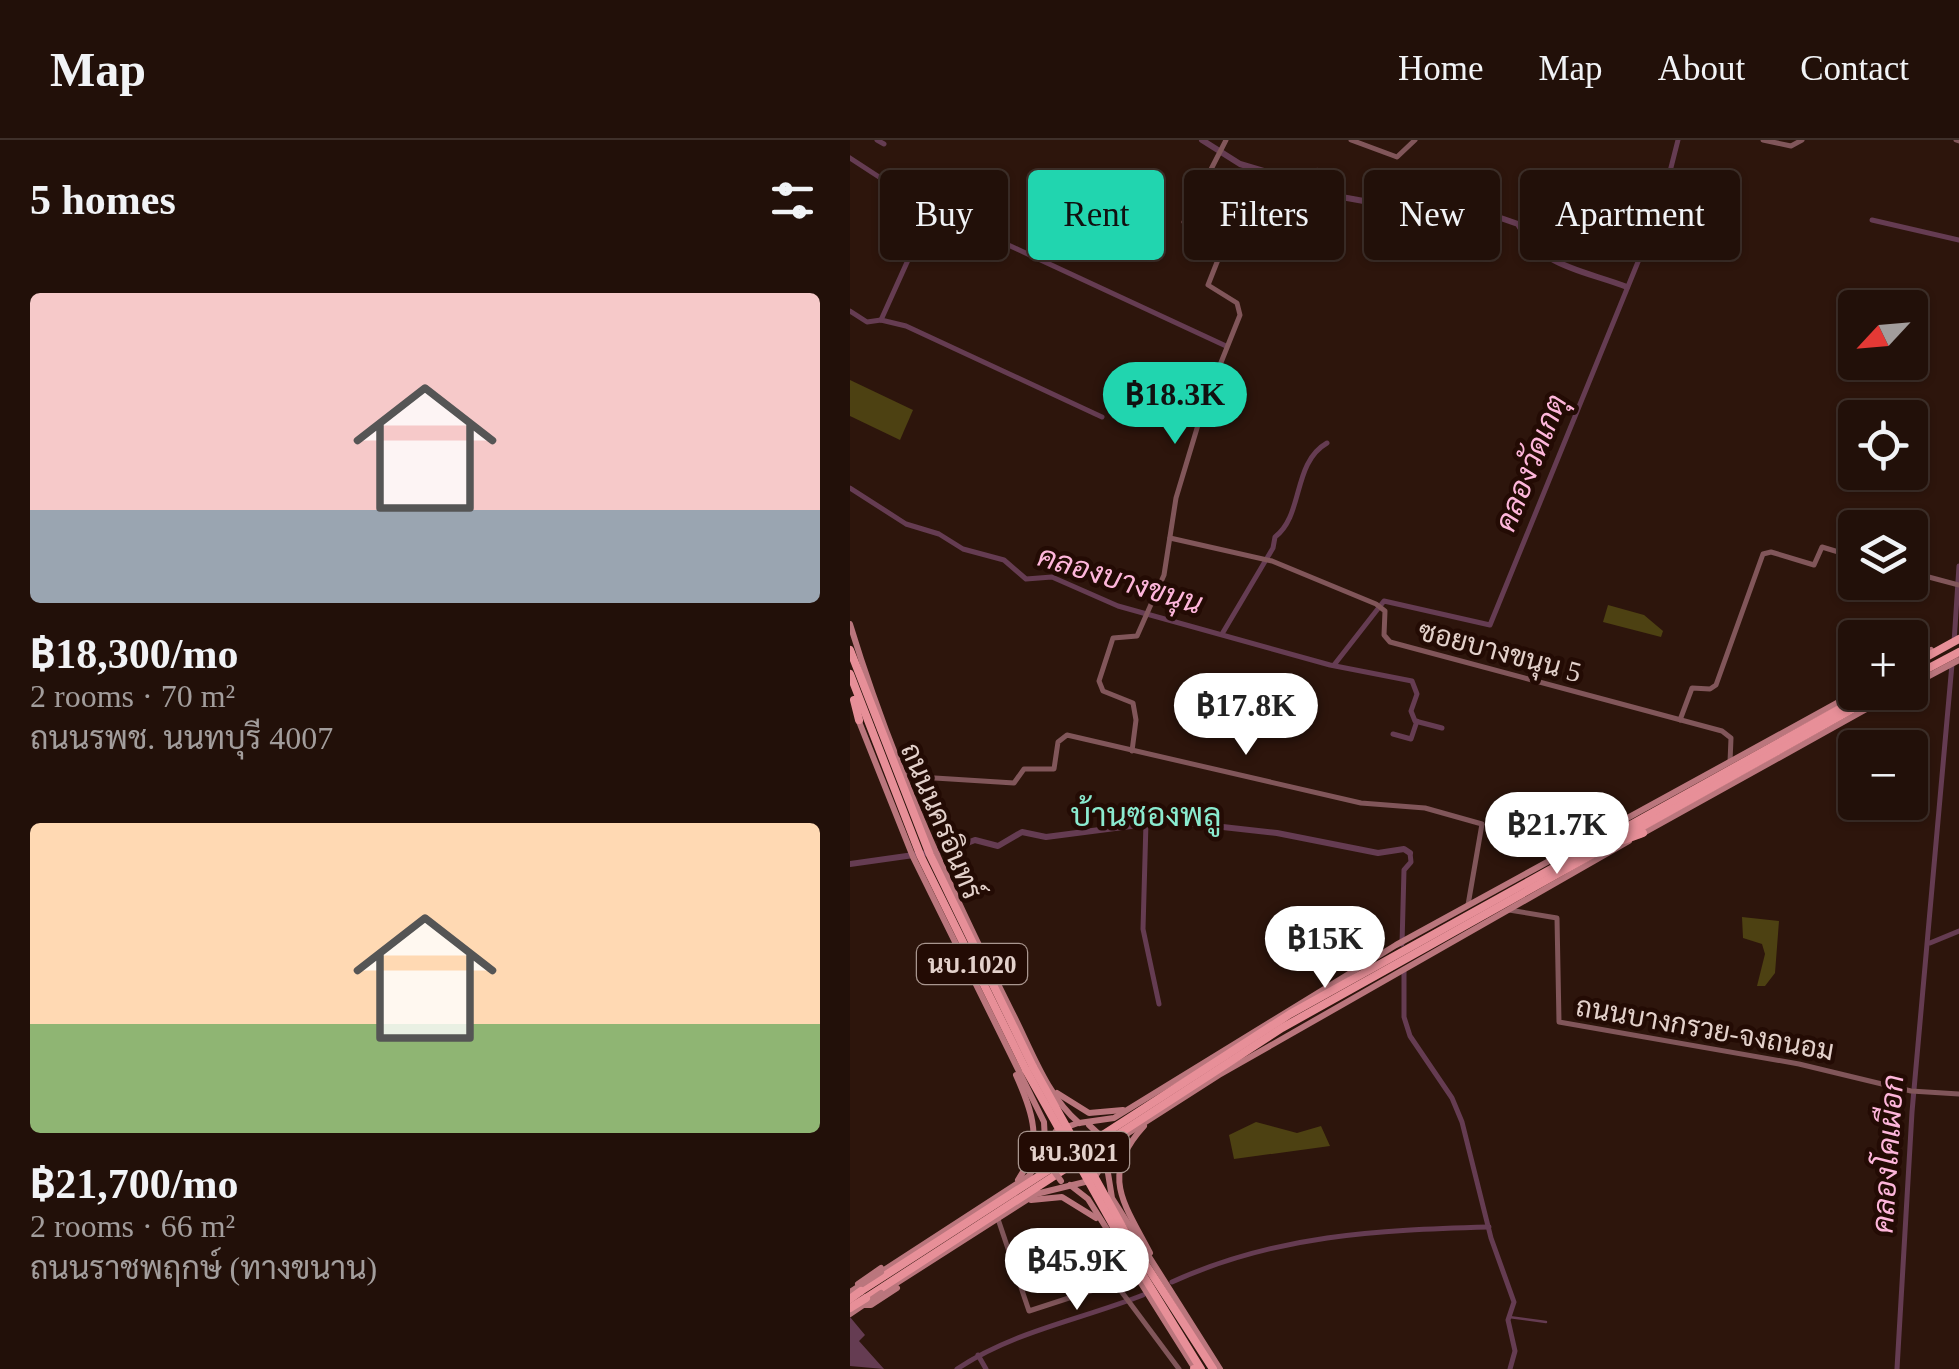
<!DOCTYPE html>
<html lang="en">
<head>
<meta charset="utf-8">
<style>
  :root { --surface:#221009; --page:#2a1912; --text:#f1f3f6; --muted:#a29d9c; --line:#3f302a; --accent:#21d5af }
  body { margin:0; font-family:"Times New Roman",Sarabun,serif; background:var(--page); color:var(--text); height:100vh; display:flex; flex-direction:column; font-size:38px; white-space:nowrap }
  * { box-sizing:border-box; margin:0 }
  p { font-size:32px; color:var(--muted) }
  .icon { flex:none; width:55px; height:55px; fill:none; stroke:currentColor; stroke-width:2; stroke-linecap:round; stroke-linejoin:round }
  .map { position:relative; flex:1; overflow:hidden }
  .side { display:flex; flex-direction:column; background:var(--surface); width:850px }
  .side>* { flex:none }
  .hud { position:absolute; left:30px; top:30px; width:928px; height:90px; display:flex; gap:20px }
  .needle { width:65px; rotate:244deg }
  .tools { position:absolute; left:988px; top:150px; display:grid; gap:20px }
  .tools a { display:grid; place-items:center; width:90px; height:90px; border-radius:10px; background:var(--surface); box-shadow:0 2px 8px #0004,0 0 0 2px var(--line); font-size:50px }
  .price { position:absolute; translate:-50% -85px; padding:0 22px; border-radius:35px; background:#fff; color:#222; font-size:32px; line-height:65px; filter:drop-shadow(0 2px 5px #0008) }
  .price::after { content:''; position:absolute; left:50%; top:60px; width:30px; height:22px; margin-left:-15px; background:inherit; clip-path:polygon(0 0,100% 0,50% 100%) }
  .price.on { background:var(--accent); color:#111 }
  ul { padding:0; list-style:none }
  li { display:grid; align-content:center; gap:20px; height:530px; padding:0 30px }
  li span { display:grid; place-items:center; height:310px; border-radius:10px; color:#555 }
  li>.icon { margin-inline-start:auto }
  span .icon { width:180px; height:180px; fill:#fffc; stroke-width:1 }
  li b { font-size:42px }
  h2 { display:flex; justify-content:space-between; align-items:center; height:120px; padding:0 30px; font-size:42px }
  .pill { padding:0 35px; border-radius:10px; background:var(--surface); box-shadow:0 2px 8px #0004,0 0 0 2px var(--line); font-size:35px; line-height:90px }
  .pill.on { background:var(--accent); color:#111 }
  header { display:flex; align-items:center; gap:60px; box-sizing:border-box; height:140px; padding:0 50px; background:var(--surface); border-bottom:2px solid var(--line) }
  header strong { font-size:48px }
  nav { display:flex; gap:55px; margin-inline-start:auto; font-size:35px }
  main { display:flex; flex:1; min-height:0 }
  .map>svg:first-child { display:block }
  .green { fill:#4d4112 }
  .water { fill:#653c52 }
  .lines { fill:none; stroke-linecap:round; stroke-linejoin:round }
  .stream { stroke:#653c52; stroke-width:2.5 }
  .canal { stroke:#653c52; stroke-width:5 }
  .river { stroke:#653c52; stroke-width:6 }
  .tertiary { stroke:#81565a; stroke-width:5 }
  .secondary { stroke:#ba767d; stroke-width:6 }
  .primary { stroke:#e78f98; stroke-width:8 }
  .secondary-bridge { stroke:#ba767d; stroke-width:6 }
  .primary-bridge { stroke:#e78f98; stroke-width:8 }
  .labels { text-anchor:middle; stroke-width:9; stroke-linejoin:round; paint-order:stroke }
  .shield { fill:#230b04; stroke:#a9968f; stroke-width:2.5 }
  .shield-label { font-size:25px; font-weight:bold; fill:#e3d1cb }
  .street-label { font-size:28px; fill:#e3d1cb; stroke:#230b04 }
  .water-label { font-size:30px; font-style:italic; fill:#feb6db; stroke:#230b04 }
  .quarter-label { font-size:32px; fill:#8bebd0; stroke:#230b04 }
</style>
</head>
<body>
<header>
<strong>Map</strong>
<nav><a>Home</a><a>Map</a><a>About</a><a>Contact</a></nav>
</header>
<main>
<section class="side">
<h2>5 homes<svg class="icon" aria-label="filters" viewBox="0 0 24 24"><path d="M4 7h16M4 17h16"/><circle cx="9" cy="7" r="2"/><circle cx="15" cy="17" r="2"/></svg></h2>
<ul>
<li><span style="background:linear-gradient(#f6c9c9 70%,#9aa5b1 0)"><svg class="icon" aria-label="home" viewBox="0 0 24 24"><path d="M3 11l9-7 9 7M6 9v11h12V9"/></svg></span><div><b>฿18,300/mo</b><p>2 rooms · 70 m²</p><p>ถนนรพช. นนทบุรี 4007</p></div></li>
<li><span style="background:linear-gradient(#ffd9b3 65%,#8fb573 0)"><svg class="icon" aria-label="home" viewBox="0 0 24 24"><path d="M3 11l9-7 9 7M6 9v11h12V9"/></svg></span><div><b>฿21,700/mo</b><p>2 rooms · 66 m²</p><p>ถนนราชพฤกษ์ (ทางขนาน)</p></div></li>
</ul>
</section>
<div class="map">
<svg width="1109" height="1229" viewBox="0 0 1109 1229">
  <rect width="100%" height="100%" fill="#2d150c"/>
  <g class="green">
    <polygon points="0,240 63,270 50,300 0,276"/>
    <polygon points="758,465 794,475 813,491 811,497 753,482"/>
    <polygon points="892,777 929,781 925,833 915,846 907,846 915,814 912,804 893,798"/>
    <polygon points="406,982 447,993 471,986 480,1006 384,1019 379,995"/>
  </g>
  <polygon class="water" points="0,1177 15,1195 9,1201 34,1229 0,1226"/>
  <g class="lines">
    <polyline class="stream" points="659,1177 696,1182"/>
    <g class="canal">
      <polyline points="27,0 34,4"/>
      <polyline points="0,18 72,65 376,206"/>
      <polyline points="1022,80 1109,100"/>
      <polyline points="0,171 17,182 31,180 56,186 252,277"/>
      <polyline points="31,180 81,69"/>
      <polyline points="0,348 56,384 89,394 113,409 154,420 176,439 202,437 268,466 480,525 562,541 567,554 561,571 565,581 592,588"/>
      <path d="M372,494l51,-86 2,-11c29,-22 17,-74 52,-94"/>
      <polyline points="1104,503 1109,426"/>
      <polyline points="484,525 534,461 640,485 812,63 828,0"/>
      <polyline points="543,594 561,599 567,581"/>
      <polyline points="296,682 293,789 309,864"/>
      <polyline points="1080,803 1109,791"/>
      <polyline points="552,804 554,730 561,722 560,713"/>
      <polyline points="554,830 554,877 560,896 602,958 612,982 641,1098 664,1162 658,1180 665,1211 660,1229"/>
      <path d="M322,1142c103,-47 205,-52 317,-55"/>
      <polyline points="128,1215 136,1229"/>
      <path d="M107,1229c57,-38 123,-49 186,-74"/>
      <polyline points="1047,1229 1062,972 1102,524"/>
    </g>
    <g class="river">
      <path d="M352,0l38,24 58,17 19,-10 12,22 7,3 61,11 30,-10 21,8 23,-6 21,16 26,9c24,44 65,46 109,63"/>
      <polyline points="0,724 99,710 125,700 148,706 172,692 196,697 319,681 427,693 528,713 554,709 560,713"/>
    </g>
    <g class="tertiary">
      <polyline points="501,0 547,17 565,0"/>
      <polyline points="913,0 941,6 952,0"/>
      <polyline points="1106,0 1109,1"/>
      <polyline points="320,398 422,421 526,464 535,471 534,495 540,502 872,591 881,598 880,622"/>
      <polyline points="1060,432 1109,445"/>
      <polyline points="830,580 842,548 860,549 866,545 913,414 921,412 964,425 972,407 1005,417"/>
      <polyline points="282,611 286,580 283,563 253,551 249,541 263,498 287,496 314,435 326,358 354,265 390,175 387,163 358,145 373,107 334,82 376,0"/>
      <polyline points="53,631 69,637 164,643 174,629 204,629 208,602 217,595 511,663 575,668 632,684 618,765"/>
      <polyline points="659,770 707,778 709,882 949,924 1061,951 1109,954"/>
      <polyline points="148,1079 179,1171 265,1143 329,1229"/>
    </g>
    <g class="secondary">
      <path d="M0,484c41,135 99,263 162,388 19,37 35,84 67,111"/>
      <polyline points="1060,522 1081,510"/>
      <polyline points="1060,546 1109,520"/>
      <polyline points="8,579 63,717 194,982 196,1020"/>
      <polyline points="790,695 1047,552"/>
      <path d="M166,935c17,38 28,68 2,105"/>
      <polyline points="207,953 239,973 273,970"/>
      <polyline points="229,983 264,978 546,805 1007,552"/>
      <path d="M294,986c-45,49 -20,77 6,127"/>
      <polyline points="257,1027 262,1058 370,1229"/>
      <polyline points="220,1045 238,1059 345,1229"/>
      <polyline points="181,1060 212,1057 246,1078"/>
      <polyline points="31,1132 179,1036 206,991 228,983"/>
      <polyline points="8,1144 31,1128"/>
      <polyline points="31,1153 186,1054 243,1040 269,999 369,935 779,701"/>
      <polyline points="10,1165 21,1165 47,1148"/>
    </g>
    <g class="primary">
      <polyline points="0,510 80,715 183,927"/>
      <polyline points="1060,526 1109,499"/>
      <polyline points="0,534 71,717 176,930"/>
      <polyline points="1060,538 1109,512"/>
      <polyline points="4,560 9,580"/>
      <polyline points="774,700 793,693"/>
      <polyline points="278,1097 363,1229"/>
      <polyline points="272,1101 351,1229"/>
      <polyline points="11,1151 440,874 1020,552"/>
      <polyline points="16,1158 432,888 1033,552"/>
      <polyline points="344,1229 345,1229"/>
    </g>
    <g class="secondary-bridge">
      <polyline points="239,985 253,998 257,1013"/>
      <polyline points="196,1020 211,1041"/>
      <polyline points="0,1152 31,1132"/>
      <polyline points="0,1174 31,1153"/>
    </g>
    <g class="primary-bridge">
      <polyline points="183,927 278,1097"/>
      <polyline points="176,930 272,1101"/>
      <polyline points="0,1159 11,1151"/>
      <polyline points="0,1168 16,1158"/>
    </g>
  </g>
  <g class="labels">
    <g class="shield">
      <rect x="67" y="804" width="110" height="40" rx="8"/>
      <rect x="169" y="992" width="110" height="40" rx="8"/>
    </g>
    <g class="shield-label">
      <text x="122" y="833">นบ.1020</text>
      <text x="224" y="1021">นบ.3021</text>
    </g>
    <g class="street-label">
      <text transform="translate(650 511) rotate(15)" y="10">ซอยบางขนุน 5</text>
      <text transform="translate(92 681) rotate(67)" y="10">ถนนนครอินทร์</text>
      <text transform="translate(855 888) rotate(10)" y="10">ถนนบางกรวย-จงถนอม</text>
    </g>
    <g class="water-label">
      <text transform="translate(681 323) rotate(-68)" y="10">คลองวัดเกตุ</text>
      <text transform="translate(270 440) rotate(17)" y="10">คลองบางขนุน</text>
      <text transform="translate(1038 1014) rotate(-86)" y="10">คลองโคเผือก</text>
    </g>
    <g class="quarter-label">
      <text x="296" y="686">บ้านซองพลู</text>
    </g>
  </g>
</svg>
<div class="tools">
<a><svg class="needle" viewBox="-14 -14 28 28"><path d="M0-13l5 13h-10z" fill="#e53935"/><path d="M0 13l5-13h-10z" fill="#a29d9c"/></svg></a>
<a><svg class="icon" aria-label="locate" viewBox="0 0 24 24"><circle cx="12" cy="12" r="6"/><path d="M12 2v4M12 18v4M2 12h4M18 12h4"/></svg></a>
<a><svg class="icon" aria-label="layers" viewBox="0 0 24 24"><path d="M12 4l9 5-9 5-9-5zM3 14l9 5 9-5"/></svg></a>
<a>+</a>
<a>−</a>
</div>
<b class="price on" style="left:325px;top:307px">฿18.3K</b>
<b class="price" style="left:396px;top:618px">฿17.8K</b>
<b class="price" style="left:707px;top:737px">฿21.7K</b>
<b class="price" style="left:475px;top:851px">฿15K</b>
<b class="price" style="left:227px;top:1173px">฿45.9K</b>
<div class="hud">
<a class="pill">Buy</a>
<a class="pill on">Rent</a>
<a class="pill">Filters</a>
<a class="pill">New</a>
<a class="pill">Apartment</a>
</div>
</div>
</main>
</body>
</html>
